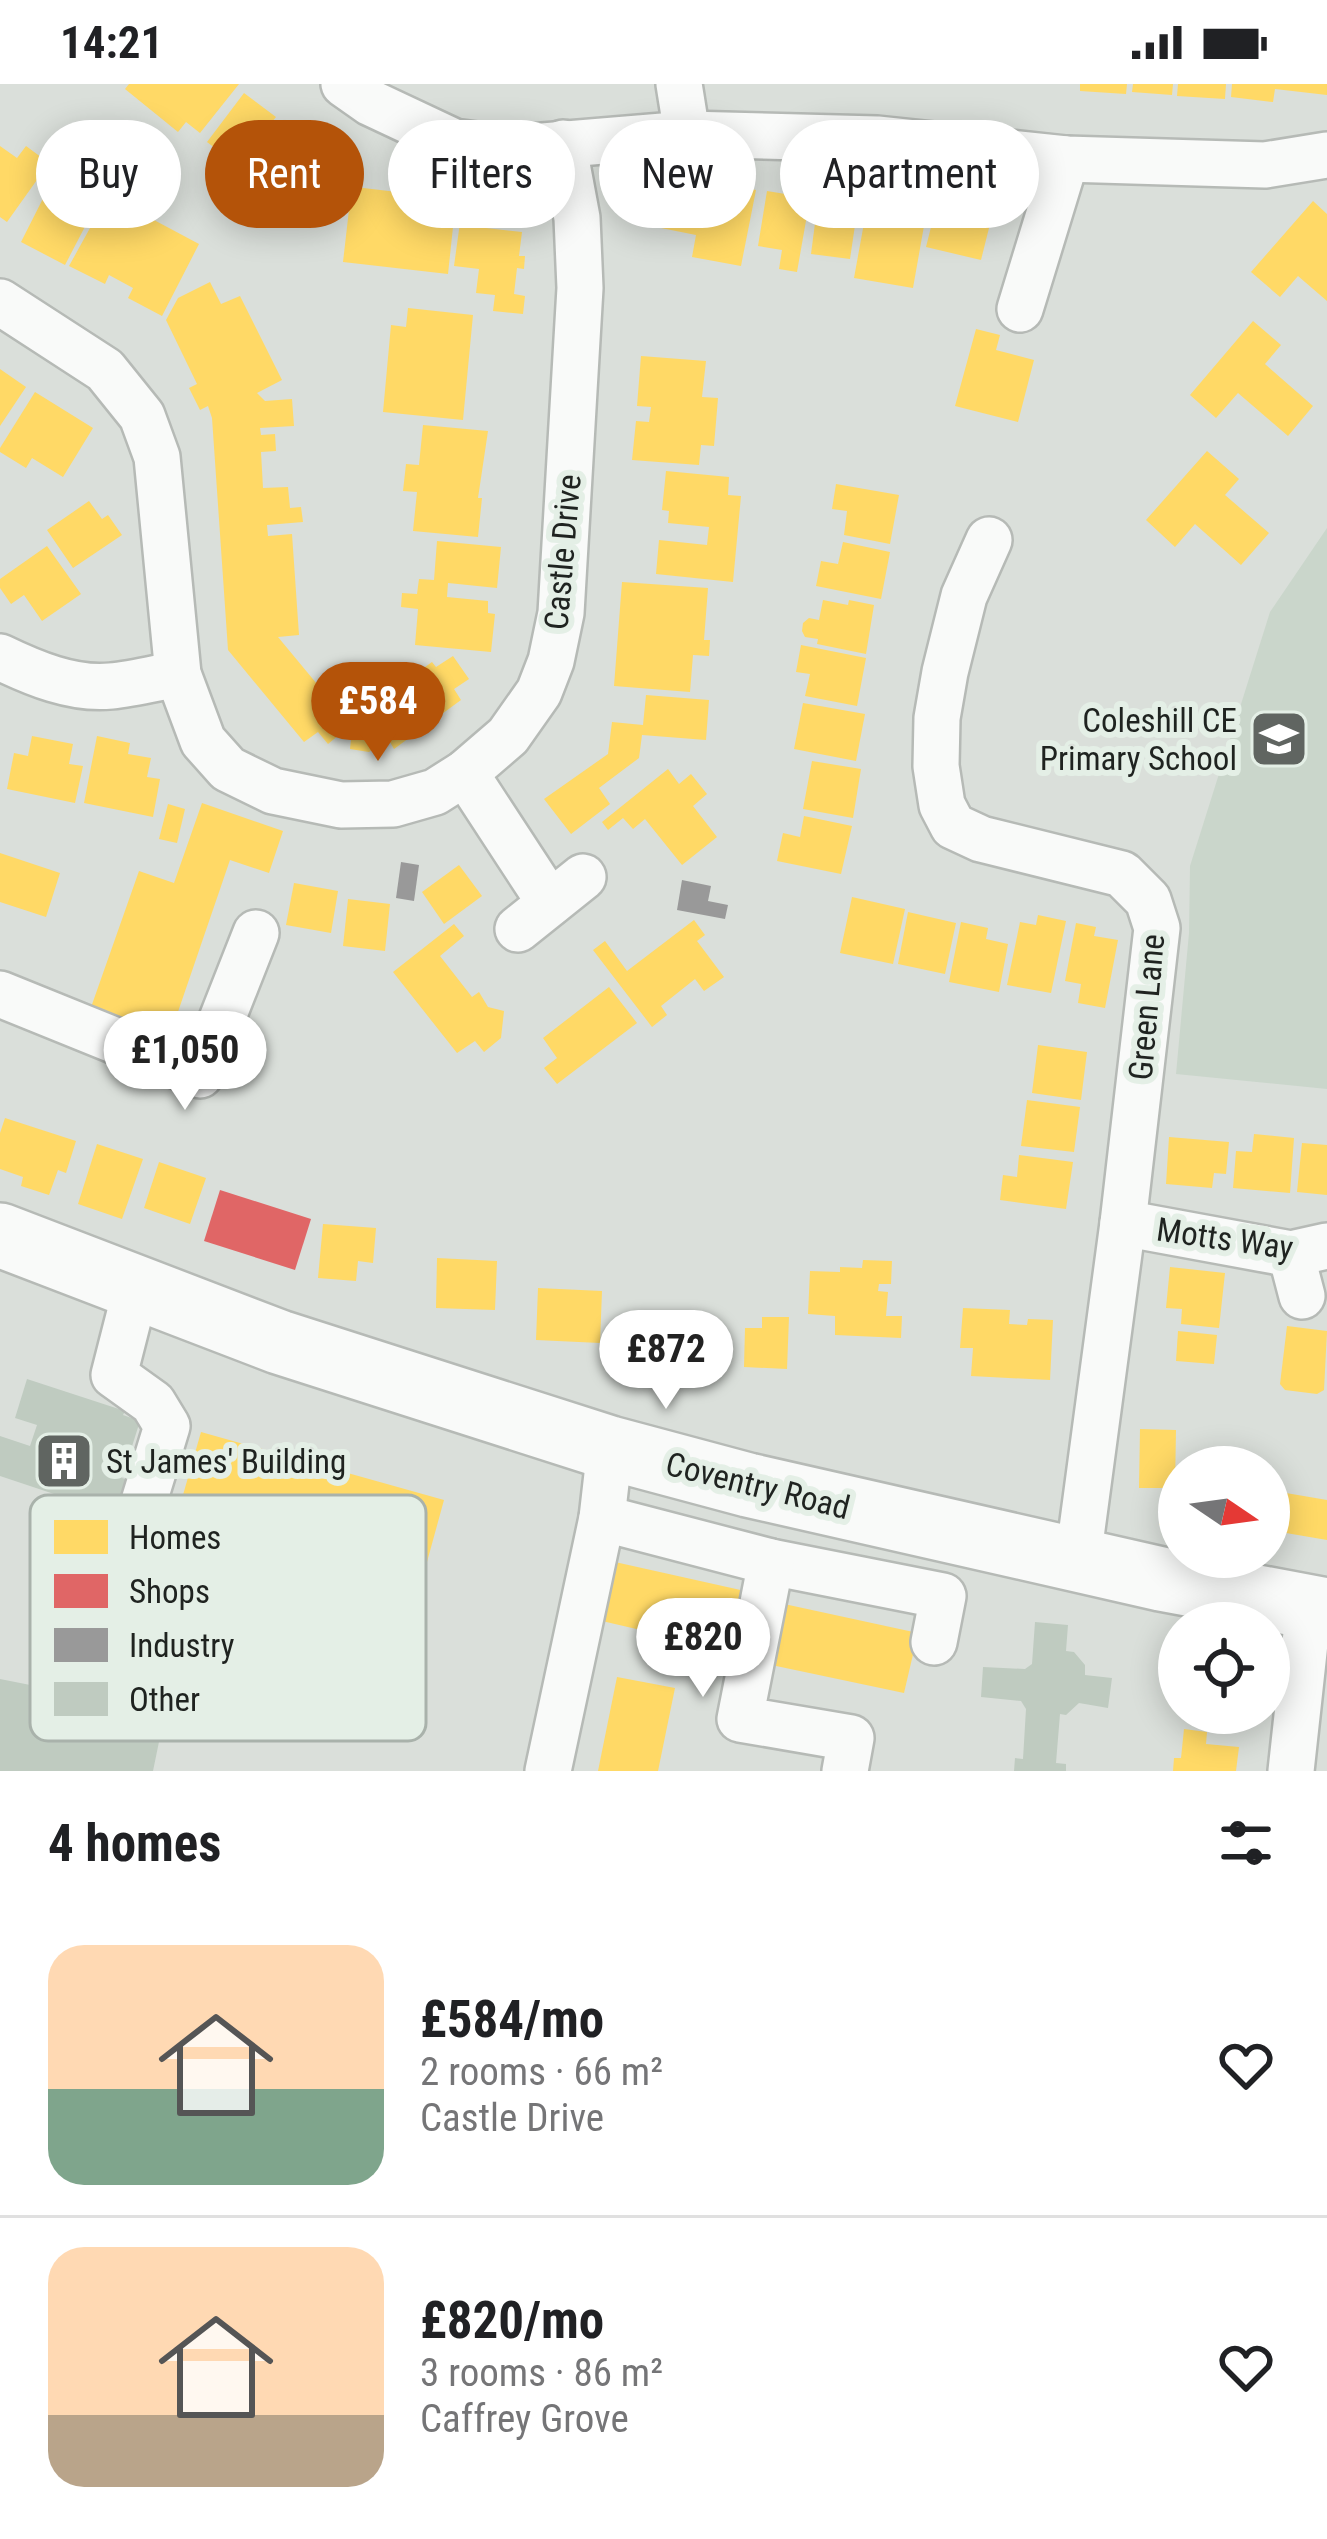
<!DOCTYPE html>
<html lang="en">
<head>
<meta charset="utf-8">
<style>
  :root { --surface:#fff; --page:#f6f6f6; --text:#202124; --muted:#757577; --line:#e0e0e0; --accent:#b45309 }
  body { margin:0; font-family:"Roboto Condensed",sans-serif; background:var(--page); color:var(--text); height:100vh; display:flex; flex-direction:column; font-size:45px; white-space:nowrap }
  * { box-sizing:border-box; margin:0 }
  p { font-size:39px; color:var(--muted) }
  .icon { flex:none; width:66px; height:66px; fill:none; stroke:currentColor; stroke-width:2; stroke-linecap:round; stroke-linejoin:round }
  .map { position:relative; height:1687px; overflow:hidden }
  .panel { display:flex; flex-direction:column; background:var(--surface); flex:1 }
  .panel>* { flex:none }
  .banner { position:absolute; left:36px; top:36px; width:1257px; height:108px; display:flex; gap:24px }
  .needle { width:78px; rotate:103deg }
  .tools { position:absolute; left:1158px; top:1362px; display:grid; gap:24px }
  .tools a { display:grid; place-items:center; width:132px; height:132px; border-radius:50%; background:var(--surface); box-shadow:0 6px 30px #0003; font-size:60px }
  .price { position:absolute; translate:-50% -102px; padding:0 27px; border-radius:42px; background:#fff; color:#222; font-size:39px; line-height:78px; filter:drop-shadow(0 3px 6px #0008) }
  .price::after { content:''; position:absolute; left:50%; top:72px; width:36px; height:27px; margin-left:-18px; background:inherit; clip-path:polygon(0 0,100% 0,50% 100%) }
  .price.on { background:var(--accent); color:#fff }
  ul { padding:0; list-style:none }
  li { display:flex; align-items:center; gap:36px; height:300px; padding:0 48px }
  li+li { border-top:3px solid var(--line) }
  li span { display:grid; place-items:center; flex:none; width:336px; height:240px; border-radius:36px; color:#555 }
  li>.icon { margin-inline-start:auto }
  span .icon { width:144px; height:144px; fill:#fffc; stroke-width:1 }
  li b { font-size:51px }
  h2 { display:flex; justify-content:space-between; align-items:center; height:144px; padding:0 48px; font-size:51px }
  .pill { padding:0 42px; border-radius:54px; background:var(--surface); box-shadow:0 6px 30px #0003; font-size:42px; line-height:108px }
  .pill.on { background:var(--accent); color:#fff }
  .status { display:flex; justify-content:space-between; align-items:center; height:84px; padding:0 60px; background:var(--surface); direction:ltr }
  .status svg { height:33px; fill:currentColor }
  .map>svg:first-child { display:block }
  .built { fill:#cad6cb }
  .homes { fill:#ffd966 }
  .shops { fill:#e06666 }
  .industry { fill:#999 }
  .building { fill:#bfcbc0 }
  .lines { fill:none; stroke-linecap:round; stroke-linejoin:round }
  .minor-casing { stroke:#b6bab6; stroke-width:50 }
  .secondary-casing { stroke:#b6bab6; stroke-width:68 }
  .minor { stroke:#f9faf9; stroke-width:45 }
  .secondary { stroke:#f9faf9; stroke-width:63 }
  .labels { text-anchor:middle; stroke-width:12; stroke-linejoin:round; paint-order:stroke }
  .street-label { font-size:33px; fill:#1f2320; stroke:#e4efe6 }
  .poi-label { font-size:33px; fill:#1f2320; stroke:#e4efe6; text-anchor:end }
  .key { fill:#e4efe6; stroke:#a9b2ab; stroke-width:3 }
  .key-label { font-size:33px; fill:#1f2320 }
</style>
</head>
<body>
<div class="status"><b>14:21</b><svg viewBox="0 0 49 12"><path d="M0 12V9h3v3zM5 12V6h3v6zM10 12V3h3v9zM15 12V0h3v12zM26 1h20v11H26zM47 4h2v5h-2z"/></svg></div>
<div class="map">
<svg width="1327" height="1687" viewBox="0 0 1327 1687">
  <rect width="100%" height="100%" fill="#dadfda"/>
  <polygon class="built" points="1327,444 1327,1005 1176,990 1189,849 1190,782 1270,528"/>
  <g class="homes">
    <polygon points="129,0 239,0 200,49 186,38 178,48 125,5"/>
    <polygon points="1080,0 1127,0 1126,10 1080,7"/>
    <polygon points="1133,0 1173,0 1172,11 1132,8"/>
    <polygon points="1178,0 1226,0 1225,15 1177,12"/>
    <polygon points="1232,0 1327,0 1327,11 1275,5 1273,18 1231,13"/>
    <polygon points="244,9 276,33 261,51 280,66 294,47 326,71 279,134 237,102 233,108 217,96 232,77 207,58"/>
    <polygon points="0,62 17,74 26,62 49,79 7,138 0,133"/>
    <polygon points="62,77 95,94 91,102 103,108 65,181 21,158"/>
    <polygon points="339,91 356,93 355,103 456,115 448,190 343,178 350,117 336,115"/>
    <polygon points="732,101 756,106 741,182 692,173 696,151 661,144 667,115 716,124 719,108 730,110"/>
    <polygon points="767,107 810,114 797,188 779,185 782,166 758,162"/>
    <polygon points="818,116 858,121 850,175 811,170"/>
    <polygon points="1313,117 1327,130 1327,217 1298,192 1280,213 1251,188"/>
    <polygon points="892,119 927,125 913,204 854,194 866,128 890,132"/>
    <polygon points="937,119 992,132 981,176 926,163"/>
    <polygon points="462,124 488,127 486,144 522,148 519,172 525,172 524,185 517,184 514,210 525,212 523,230 493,227 495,211 476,209 479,185 454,182"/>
    <polygon points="100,126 118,135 122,129 135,136 139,128 199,160 162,232 128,214 133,204 109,191 105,200 69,182"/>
    <polygon points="210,198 221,220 240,212 282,296 257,309 265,317 292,315 294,342 260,344 261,351 275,350 276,367 261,368 263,404 288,403 290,424 301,423 303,438 267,441 268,452 292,450 299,551 278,553 351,641 328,660 318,648 304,658 228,566 212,334 208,322 200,326 189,304 197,300 166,236 178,214"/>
    <polygon points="408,224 473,231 463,336 383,328 391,241 406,243"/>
    <polygon points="1253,237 1281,261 1265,280 1313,322 1288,352 1238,309 1216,334 1190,311"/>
    <polygon points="976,245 1000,251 996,266 1034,276 1018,338 955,322"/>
    <polygon points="641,272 706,277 702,313 718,314 714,362 701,361 699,381 632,376 636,337 649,338 651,323 637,322"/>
    <polygon points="0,285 26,303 0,342"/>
    <polygon points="35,308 93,344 63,393 32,374 26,384 0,368 0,364"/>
    <polygon points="423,341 488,347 478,414 482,414 478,453 413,447 417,408 403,407 406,380 419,381"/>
    <polygon points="1207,367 1239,395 1225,411 1269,449 1241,481 1195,440 1175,463 1146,436"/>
    <polygon points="666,387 729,393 728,411 741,412 733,498 656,490 659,456 707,461 709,443 668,439 669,427 662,426"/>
    <polygon points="836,400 899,411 890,460 844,451 847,427 832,425"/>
    <polygon points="89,417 102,435 108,431 122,451 73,484 47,446"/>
    <polygon points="437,457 501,463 497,504 448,499 447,513 488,517 488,529 495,530 491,568 415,561 418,525 401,523 402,509 417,510 419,495 434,496"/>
    <polygon points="843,458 890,468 881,515 816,502 821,477 838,480"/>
    <polygon points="47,462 81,510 42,537 24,511 11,520 0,504 0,495"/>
    <polygon points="622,498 708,504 704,556 710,556 709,572 693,571 690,608 614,602"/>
    <polygon points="823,516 848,521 849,516 874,521 866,570 817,560 818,555 805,553 802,547 803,539 809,534 819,536"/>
    <polygon points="801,561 866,574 857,622 805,612 810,590 796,588"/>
    <polygon points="453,572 469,595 454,605 461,616 394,665 387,653 369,668 350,665 354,627 392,600 396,604 432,578 436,583"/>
    <polygon points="646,611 709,616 706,656 642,651 639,674 599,704 610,720 571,750 544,715 608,670 612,638 643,641"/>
    <polygon points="803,619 865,630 856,677 794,665"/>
    <polygon points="32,652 73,660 69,680 83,682 75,719 7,705 14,669 28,672"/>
    <polygon points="97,652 130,659 128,670 151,674 147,693 160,695 153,733 84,719"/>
    <polygon points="812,677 861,685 853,734 803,725"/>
    <polygon points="668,685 679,700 691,690 707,710 693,722 717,753 682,781 645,735 633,745 623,734 608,746 602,738"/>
    <polygon points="202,719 283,747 269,789 230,776 168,957 89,929 139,787 174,799"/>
    <polygon points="168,720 185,725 177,759 159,755"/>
    <polygon points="804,732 852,742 841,790 777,777 783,749 800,753"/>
    <polygon points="0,769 60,789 46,833 0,818"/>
    <polygon points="459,781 482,812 444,840 422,808"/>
    <polygon points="294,799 338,807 331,849 286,841"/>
    <polygon points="852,813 905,825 893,880 840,869"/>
    <polygon points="348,815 390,820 385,867 343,862"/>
    <polygon points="908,828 956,839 945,890 898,880"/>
    <polygon points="1038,831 1066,837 1051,909 1007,901 1020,838 1036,841"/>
    <polygon points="694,836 705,851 697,857 724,893 704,907 695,895 661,922 667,931 652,943 593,866 605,857 627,887"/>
    <polygon points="961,838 988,844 986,855 1008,860 999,908 949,898"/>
    <polygon points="1076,839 1096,843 1094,852 1118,856 1105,924 1078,919 1081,900 1065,897"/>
    <polygon points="454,840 464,852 440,872 472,913 479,908 488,923 504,927 501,954 484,968 475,957 457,969 393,888"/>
    <polygon points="609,903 637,939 557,1000 544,984 557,974 543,954"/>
    <polygon points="1038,961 1087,968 1081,1016 1032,1009"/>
    <polygon points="1027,1016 1080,1023 1074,1068 1021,1062"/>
    <polygon points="5,1034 76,1057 66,1089 58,1086 49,1111 21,1102 23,1093 0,1085 0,1049"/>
    <polygon points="1254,1050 1294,1054 1290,1109 1233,1104 1236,1067 1252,1068"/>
    <polygon points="1169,1053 1229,1058 1226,1090 1214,1089 1212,1104 1166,1100"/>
    <polygon points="1302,1059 1327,1061 1327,1111 1297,1108"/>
    <polygon points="97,1060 143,1075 122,1135 78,1120"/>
    <polygon points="1019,1071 1073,1078 1066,1125 1000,1116 1003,1091 1017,1093"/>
    <polygon points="159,1078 206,1094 190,1140 144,1124"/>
    <polygon points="323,1140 376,1144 373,1179 358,1177 356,1197 318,1194"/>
    <polygon points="437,1174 497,1177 495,1226 436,1224"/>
    <polygon points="863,1176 892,1177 891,1200 879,1200 878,1207 888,1208 886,1232 902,1232 901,1254 835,1251 835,1232 808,1230 810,1187 840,1188 840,1183 862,1184"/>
    <polygon points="1170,1183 1225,1189 1219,1244 1181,1240 1182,1225 1166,1224"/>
    <polygon points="538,1204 602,1207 600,1259 536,1256"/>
    <polygon points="963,1224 1010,1226 1009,1240 1027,1241 1028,1235 1053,1236 1050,1296 971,1292 973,1264 960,1264"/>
    <polygon points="623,1230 708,1235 706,1282 620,1277"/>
    <polygon points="762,1233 789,1233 787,1285 744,1283 745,1244 762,1244"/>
    <polygon points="1287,1242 1327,1247 1324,1306 1317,1310 1285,1306 1280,1300"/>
    <polygon points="1178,1247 1217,1251 1214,1280 1176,1277"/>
    <polygon points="1140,1345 1176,1346 1175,1402 1179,1403 1179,1444 1159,1441 1165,1404 1139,1404"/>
    <polygon points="201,1348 444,1416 413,1529 338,1508 307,1619 199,1589 228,1484 167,1467"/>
    <polygon points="1269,1406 1327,1416 1327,1456 1269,1446"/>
    <polygon points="615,1478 745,1507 731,1567 602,1537"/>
    <polygon points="775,1518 918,1549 904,1609 762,1579"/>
    <polygon points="617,1593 675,1604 658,1687 598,1687"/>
    <polygon points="1184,1645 1207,1648 1206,1660 1239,1663 1236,1687 1173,1687 1174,1674 1181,1674"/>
  </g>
  <polygon class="shops" points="220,1106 311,1135 295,1186 204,1157"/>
  <g class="industry">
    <polygon points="401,778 419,781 414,817 396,814"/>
    <polygon points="682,796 711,802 708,817 728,821 725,835 677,826"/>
  </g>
  <g class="building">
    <polygon points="27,1295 125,1327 123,1331 140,1337 122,1394 129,1396 113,1448 66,1434 72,1416 0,1392 0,1352 30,1362 37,1341 15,1334"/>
    <polygon points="1035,1538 1068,1541 1066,1567 1074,1568 1085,1581 1085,1591 1112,1594 1108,1624 1079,1619 1066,1631 1060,1630 1056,1679 1066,1680 1066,1687 1014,1687 1015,1674 1023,1675 1026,1625 1021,1617 981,1613 983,1583 1025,1585 1032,1580"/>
    <polygon points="0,1595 121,1619 117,1638 161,1648 153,1687 0,1687"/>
  </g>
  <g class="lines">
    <g class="minor-casing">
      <g id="minor">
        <polyline points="344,0 371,19 454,58 507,65 687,50 877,55 1066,75 1265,81 1327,71"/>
        <polyline points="679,0 687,50"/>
        <polyline points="0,218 105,286 142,332 157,373 178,590 203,657 228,685 273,707 341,721 393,720 435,708 465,689 508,652 539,608 551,577 561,529 580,204 577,134 563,59"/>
        <polyline points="1020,225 1066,75"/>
        <polyline points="989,456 964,512 945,588 937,634 936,682 942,721 953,742 981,755 1122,790 1148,816 1157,844 1123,1139 1078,1475"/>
        <path d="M0,573c33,16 73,33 111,29 22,-2 45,-8 67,-12"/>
        <polyline points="465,689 550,819"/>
        <polyline points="518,845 583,793"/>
        <polyline points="0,910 200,991 256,849"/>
        <polyline points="1123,1139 1291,1170 1327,1162"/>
        <polyline points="1291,1170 1302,1212"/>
        <polyline points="137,1201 114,1291 153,1319 167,1342 138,1437"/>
        <polyline points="602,1434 771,1478 943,1512 934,1558"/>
        <polyline points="771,1478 740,1635 851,1654 845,1687"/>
        <polyline points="548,1687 602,1434 610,1364"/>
        <polyline points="1291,1687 1309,1522"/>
      </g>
    </g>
    <g class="secondary-casing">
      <polyline id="secondary" points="0,1151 279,1258 610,1364 748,1401 1161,1495 1327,1526"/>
    </g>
    <use href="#minor" class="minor"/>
    <use href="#secondary" class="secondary"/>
  </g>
  <defs>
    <g id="school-square" transform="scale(3)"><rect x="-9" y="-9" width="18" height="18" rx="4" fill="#606561" stroke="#e4efe6"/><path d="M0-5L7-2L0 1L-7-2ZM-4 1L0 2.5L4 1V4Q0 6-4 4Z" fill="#fff"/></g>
    <g id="building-square" transform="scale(3)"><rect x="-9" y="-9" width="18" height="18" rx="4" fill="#606561" stroke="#e4efe6"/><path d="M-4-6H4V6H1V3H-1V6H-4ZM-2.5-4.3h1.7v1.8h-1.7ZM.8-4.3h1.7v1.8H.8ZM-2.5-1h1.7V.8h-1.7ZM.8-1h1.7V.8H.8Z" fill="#fff"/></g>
  </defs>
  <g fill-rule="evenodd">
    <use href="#school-square" x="1279" y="655"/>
    <use href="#building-square" x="64" y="1377"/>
  </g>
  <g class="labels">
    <g class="street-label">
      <text transform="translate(562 468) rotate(-85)" y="12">Castle Drive</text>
      <text transform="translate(1146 923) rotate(-85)" y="12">Green Lane</text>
      <text transform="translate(1225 1154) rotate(8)" y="12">Motts Way</text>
      <text transform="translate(758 1401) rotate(14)" y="12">Coventry Road</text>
    </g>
    <g class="poi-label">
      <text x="1237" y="648">Coleshill CE<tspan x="1237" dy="38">Primary School</tspan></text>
      <text x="106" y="1389" text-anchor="start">St James' Building</text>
    </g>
  </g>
  <rect x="30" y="1411" width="396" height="246" rx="18" class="key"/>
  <rect x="54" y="1436" width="54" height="34" fill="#ffd966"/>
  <rect x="54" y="1490" width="54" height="34" fill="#e06666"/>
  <rect x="54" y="1544" width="54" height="34" fill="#999"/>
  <rect x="54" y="1598" width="54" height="34" fill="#bfcbc0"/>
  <g class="key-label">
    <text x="129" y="1465">Homes</text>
    <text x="129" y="1519">Shops</text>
    <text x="129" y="1573">Industry</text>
    <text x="129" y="1627">Other</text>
  </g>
</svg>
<div class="tools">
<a><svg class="needle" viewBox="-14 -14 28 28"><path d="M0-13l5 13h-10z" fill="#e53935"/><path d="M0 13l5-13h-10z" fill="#757577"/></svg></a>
<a><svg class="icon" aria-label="locate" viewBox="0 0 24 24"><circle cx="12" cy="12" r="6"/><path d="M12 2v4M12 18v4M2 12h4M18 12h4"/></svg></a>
</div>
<b class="price on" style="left:378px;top:680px">£584</b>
<b class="price" style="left:185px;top:1029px">£1,050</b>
<b class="price" style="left:666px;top:1328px">£872</b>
<b class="price" style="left:703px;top:1616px">£820</b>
<div class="banner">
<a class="pill">Buy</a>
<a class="pill on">Rent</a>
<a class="pill">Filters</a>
<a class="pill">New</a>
<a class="pill">Apartment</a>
</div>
</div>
<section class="panel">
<h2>4 homes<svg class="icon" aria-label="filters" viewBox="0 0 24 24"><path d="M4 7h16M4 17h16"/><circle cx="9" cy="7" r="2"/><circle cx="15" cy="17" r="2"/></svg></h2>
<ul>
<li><span style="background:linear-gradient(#ffd9b3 60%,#7fa58c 0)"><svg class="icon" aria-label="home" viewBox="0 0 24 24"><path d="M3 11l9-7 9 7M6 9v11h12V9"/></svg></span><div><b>£584/mo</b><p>2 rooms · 66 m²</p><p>Castle Drive</p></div><svg class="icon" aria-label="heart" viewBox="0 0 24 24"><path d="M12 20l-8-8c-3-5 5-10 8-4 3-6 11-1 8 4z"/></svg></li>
<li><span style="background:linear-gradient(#ffd9b3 70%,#b9a48a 0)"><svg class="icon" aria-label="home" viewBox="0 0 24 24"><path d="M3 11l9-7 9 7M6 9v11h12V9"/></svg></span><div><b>£820/mo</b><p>3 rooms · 86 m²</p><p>Caffrey Grove</p></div><svg class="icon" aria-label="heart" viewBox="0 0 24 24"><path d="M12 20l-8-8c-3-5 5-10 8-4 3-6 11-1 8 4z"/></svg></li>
</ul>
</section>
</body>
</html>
